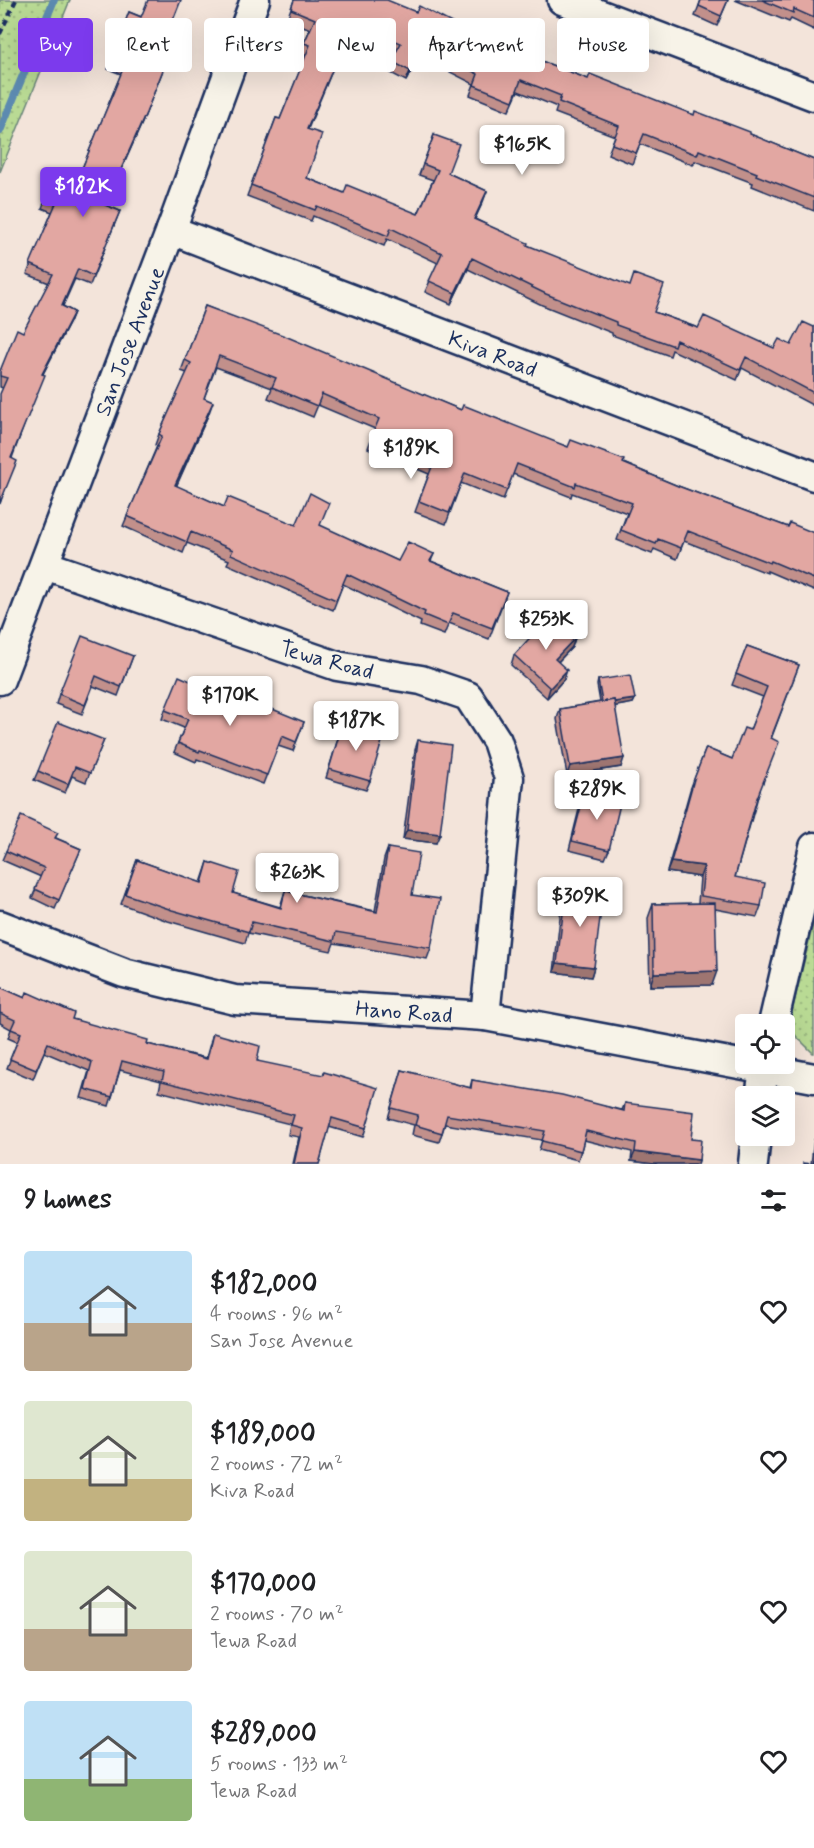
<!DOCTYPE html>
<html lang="en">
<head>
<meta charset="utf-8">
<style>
  :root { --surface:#fff; --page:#f6f6f6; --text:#202124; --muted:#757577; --accent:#7c3aed }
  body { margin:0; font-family:Mynerve,sans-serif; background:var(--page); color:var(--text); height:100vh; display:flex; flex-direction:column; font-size:22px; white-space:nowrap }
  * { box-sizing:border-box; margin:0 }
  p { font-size:20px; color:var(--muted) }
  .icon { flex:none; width:33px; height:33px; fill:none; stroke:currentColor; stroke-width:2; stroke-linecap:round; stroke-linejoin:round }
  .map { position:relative; height:1164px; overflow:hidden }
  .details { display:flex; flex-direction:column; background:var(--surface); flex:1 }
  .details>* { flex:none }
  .top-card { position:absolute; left:18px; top:18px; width:778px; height:54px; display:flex; gap:12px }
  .tools { position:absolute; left:735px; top:1014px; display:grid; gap:12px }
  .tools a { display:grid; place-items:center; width:60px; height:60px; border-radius:6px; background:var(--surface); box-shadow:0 6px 24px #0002; font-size:30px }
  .price { position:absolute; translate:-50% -51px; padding:0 14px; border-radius:6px; background:#fff; color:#222; font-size:20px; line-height:39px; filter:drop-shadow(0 2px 3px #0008) }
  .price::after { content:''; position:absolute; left:50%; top:36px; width:18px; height:14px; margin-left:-9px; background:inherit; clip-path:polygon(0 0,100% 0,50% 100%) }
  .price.active { background:var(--accent); color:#fff }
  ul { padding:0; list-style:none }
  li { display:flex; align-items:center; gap:18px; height:150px; padding:0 24px }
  li span { display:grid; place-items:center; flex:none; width:168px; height:120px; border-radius:6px; color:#555 }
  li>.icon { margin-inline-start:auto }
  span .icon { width:72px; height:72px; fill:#fffc; stroke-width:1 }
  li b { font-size:26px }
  h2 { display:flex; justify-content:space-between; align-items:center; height:72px; padding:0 24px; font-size:26px }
  .tag { padding:0 21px; border-radius:6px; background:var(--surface); box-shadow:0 6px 24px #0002; font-size:21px; line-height:54px }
  .tag.active { background:var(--accent); color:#fff }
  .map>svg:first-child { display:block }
  .park { fill:url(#park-dots); stroke:#6a8479; stroke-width:1.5 }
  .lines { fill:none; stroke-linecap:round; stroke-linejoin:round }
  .stream { stroke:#5c8ab0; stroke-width:8 }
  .minor-casing { stroke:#1b2f5e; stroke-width:33 }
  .path { stroke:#1b2f5e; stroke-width:4; stroke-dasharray:6 4.5; stroke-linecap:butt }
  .minor { stroke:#f7f3e8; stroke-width:28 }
  .wall { fill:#c2908b; stroke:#1b2f5e; stroke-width:1.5 }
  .shaded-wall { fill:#9e7571; stroke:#1b2f5e; stroke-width:1.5 }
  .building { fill:#e2a7a2; stroke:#1b2f5e; stroke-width:1.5 }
  .labels { text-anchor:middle; stroke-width:4.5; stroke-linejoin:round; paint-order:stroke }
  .street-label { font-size:22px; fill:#1b2f5e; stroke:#f7f3e8 }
</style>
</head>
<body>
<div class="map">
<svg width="814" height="1164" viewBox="0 0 814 1164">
  <defs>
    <pattern id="park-dots" width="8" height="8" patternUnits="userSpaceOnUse" patternTransform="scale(1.5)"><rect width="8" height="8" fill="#b9da94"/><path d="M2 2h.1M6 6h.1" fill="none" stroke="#9ebb82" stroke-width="1.8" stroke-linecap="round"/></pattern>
  </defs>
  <rect width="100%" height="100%" fill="#f3e4da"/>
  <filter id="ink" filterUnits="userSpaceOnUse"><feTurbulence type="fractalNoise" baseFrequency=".0167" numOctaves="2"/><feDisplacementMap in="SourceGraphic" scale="12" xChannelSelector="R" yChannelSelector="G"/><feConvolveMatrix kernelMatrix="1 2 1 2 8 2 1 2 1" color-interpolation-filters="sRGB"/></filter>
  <g filter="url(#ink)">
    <g class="park">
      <polygon points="0,0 70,0 0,172"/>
      <polygon points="814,920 814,1053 813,1053 788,1028"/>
    </g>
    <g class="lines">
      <polyline class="stream" points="0,131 54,0"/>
      <g class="minor-casing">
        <g id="minor">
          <polyline points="562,0 814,96"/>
          <polyline points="171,230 814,476"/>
          <polyline points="45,565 337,666 421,680 468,696 497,741 509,778 485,1016"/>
          <polyline points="0,680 171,230 255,0"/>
          <polyline points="0,925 124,973 235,1000 485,1016 814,1078"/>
          <polyline points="773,1024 814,847"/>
          <polyline points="760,1096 765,1064"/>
          <polyline points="753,1164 756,1136"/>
        </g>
      </g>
      <polyline class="path" points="0,34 16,0"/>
      <use href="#minor" class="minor"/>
    </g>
    <g class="wall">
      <polygon points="294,0 490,43 531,57 588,79 750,134 814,160 814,211 752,186 753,183 695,161 693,165 640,144 632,164 608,154 615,136 555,113 557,107 518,91 509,111 470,95 474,84 419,56 406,81 387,71 395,53 340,29 327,62 330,76 308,129 307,178 344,193 418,214 433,180 419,175 434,135 448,173 487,191 475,219 527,245 654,312 698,328 774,348 791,345 814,327 814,406 742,368 737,380 672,350 670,356 612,335 612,333 542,305 468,269 451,304 425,292 438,263 387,239 384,246 313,216 311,221 247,196 276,118 280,119 306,56 300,53 310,29 287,19"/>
      <polygon points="701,0 728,0 717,26 695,16"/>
      <polygon points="735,0 814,0 814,30 791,19 789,22"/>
      <polygon points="129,12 170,28 174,41 142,123 106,205 120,211 90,285 75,279 63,306 74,312 70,322 43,374 12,458 0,504 3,388 0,387 0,371 23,332 49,283 27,274 52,212 42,208 46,198 76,183 121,74 108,69"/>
      <polygon points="205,306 461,410 568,447 623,463 678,486 788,527 814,533 814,591 767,571 767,573 684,541 677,559 654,549 652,554 617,540 627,513 572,493 571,497 513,474 503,500 461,483 446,524 415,512 429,474 368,448 375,429 318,405 313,417 268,398 272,388 216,367 204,398 209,413 176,486 224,507 296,525 320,526 398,561 434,554 431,561 507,592 489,639 449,623 444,635 420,626 421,622 343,584 333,610 227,564 229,560 187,543 183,553 123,526 157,446 155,445 159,434 187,373 181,371"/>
      <polygon points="575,638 572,647 558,662 564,679 547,698 511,665 514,655"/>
      <polygon points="747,646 799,665 771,739 757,800 735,877 761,906 757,917 715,909 712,985 650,986 648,918 653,904 698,903 700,877 667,872 690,790 706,748 732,759 750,730 763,697 732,685"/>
      <polygon points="133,656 118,696 93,686 82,714 56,704 59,694"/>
      <polygon points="598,680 635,699 633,703 615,706 621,767 567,775 557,719 560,709 600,702 597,685"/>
      <polygon points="209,694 256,713 304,722 293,751 278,746 263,784 197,759 196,762 174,752 184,728 162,719 165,710"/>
      <polygon points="343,722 370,781 366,790 326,778"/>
      <polygon points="104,740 86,782 72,776 65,793 34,780 38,771"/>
      <polygon points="418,740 436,843 403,839 415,750"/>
      <polygon points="585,791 609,850 605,859 569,850 581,801"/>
      <polygon points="56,838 81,849 55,909 32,898 41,877 2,860 6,851"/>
      <polygon points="388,848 412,895 431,948 427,959 334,943 331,951 248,933 245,943 168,921 121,904 137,860 201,883 208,862 233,893 280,907 285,891 375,911 384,859"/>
      <polygon points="566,889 594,967 591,977 554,972 562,899"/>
      <polygon points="0,987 72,1019 147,1044 206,1058 213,1033 366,1128 363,1137 329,1127 319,1164 293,1164 299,1137 288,1135 290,1124 159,1091 161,1081 120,1070 109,1106 81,1098 89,1071 44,1052 33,1079 7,1068 17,1042 8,1038 11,1029 0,1023"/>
      <polygon points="402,1070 470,1088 472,1080 622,1110 625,1103 691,1139 699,1160 698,1164 654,1164 631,1161 632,1152 584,1140 578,1160 539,1150 542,1140 445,1124 439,1142 412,1135 414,1125 388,1118"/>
      <polygon points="814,1139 814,1164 811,1164"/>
    </g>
    <g class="shaded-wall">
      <polygon points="178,32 142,123 101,215 105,205"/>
      <polygon points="423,46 419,56 406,81 410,71"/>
      <polygon points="487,191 483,202 470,229 474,219"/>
      <polygon points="472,258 468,269 451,304 455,293"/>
      <polygon points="74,312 70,322 38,383 42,374"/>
      <polygon points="213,402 209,413 172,496 175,485"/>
      <polygon points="575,638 572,647 552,668 555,659"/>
      <polygon points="567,670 564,679 547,698 550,688"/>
      <polygon points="635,699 633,703 601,709 603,704"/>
      <polygon points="624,758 621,767 567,775 570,766"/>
      <polygon points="407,830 440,834 436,843 403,839"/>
      <polygon points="671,862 704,866 700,877 667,872"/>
      <polygon points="557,963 594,967 591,977 554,972"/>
      <polygon points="717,971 712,985 650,986 654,973"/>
      <polygon points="635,1152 699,1160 698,1164 654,1164 631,1161"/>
    </g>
    <g class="building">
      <polygon points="148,0 181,0 170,28 178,32 146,113 105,205 120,211 93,276 78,269 62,306 74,312 42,374 45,375 11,458 17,461 0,503 0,394 7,378 0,376 0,371 17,329 23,332 53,274 30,264 56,203 46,198 56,174 76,183 125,64 111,59 129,12 141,17"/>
      <polygon points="294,0 387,0 416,12 419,6 490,43 493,35 533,52 531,57 588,79 590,74 694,115 695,111 750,132 750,134 814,160 814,198 756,175 757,173 699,150 697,155 644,134 636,153 612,144 619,126 559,102 561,96 521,80 513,101 474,85 478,74 423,46 410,71 391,61 401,43 344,19 326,62 334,66 307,129 322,134 307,178 344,193 347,185 418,214 438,170 423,164 434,135 459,144 448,173 487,191 474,219 528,243 527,245 630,286 634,274 664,285 654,312 698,328 704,316 774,348 779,339 791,345 803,322 814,327 814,393 746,357 740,370 676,340 674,346 616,325 616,322 546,294 472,258 455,293 429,281 442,253 391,228 388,236 317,206 315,210 251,185 276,118 280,119 310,45 304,43 315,19 291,9"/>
      <polygon points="701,0 728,0 721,16 699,6"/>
      <polygon points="762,0 814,0 814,18 794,9 793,13"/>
      <polygon points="205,306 285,336 461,410 463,405 568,447 571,440 624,460 623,463 678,486 788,527 790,523 814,533 814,579 771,561 770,563 688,531 681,548 658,539 656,544 621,530 632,503 576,483 575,487 517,464 507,490 465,473 449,513 419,501 433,464 371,438 379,419 322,394 317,406 272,387 276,378 219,356 204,398 213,402 175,485 224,507 228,497 296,525 310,493 329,503 320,525 398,561 408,542 434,554 430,561 507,592 492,628 453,613 448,625 424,615 425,612 347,574 336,600 231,554 233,550 191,532 187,542 127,516 162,436 159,434 191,363 185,360"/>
      <polygon points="551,615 575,638 555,659 567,670 550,688 514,655"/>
      <polygon points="82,636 133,656 121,687 96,676 85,705 59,694"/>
      <polygon points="747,646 799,665 771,738 779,742 757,798 735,877 765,883 761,906 701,896 704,866 671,862 694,779 706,748 732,759 744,728 750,730 767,687 736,674"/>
      <polygon points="630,675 635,699 614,702 614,700 602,702 598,680"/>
      <polygon points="179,676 211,690 209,694 256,713 260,704 304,722 296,742 282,736 267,775 200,750 199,752 178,743 188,719 165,710"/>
      <polygon points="614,700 624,758 570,766 560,709"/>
      <polygon points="58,722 104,740 90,773 75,767 68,784 38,771"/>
      <polygon points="343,722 384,735 370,781 329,769"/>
      <polygon points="418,740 451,745 440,834 407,830"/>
      <polygon points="585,791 621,800 609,850 572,841"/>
      <polygon points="21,816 58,833 55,838 81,849 59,900 35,889 44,868 6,851"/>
      <polygon points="388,848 419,853 412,895 440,899 431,948 336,932 334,941 252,922 249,932 172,910 125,894 137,860 202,883 208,862 239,872 233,893 281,908 285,891 377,912"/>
      <polygon points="566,889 603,894 594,967 557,963"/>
      <polygon points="715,903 717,971 654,973 653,904"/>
      <polygon points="0,987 25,998 27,992 74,1013 72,1019 148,1040 147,1044 207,1059 213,1033 260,1046 257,1061 323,1075 324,1072 378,1088 366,1128 332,1118 319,1164 294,1164 302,1128 291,1125 294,1115 162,1081 164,1072 122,1061 112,1097 85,1089 92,1062 48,1043 36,1070 10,1059 21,1033 11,1029 15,1020 0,1013"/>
      <polygon points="402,1070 471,1088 472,1080 562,1095 624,1111 625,1103 694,1112 691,1139 701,1140 699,1160 635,1152 636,1143 586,1131 581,1151 542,1141 545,1131 447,1115 442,1133 415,1125 418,1115 391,1108"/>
      <polygon points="814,1155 814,1164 803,1164 803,1163 813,1164"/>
    </g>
  </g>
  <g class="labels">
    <g class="street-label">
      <text transform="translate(129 341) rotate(-69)" y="8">San Jose Avenue</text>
      <text transform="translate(493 353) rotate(21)" y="8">Kiva Road</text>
      <text transform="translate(327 659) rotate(15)" y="8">Tewa Road</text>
      <text transform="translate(404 1011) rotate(4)" y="8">Hano Road</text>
    </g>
  </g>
</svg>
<div class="tools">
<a><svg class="icon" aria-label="locate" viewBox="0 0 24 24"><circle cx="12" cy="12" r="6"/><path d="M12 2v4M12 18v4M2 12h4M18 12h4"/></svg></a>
<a><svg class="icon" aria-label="layers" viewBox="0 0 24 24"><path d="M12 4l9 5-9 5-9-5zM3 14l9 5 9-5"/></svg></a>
</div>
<b class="price" style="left:522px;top:176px">$165K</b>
<b class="price active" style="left:83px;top:218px">$182K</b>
<b class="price" style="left:411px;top:480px">$189K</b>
<b class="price" style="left:546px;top:651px">$253K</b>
<b class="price" style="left:230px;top:727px">$170K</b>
<b class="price" style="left:356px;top:752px">$187K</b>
<b class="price" style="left:597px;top:821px">$289K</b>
<b class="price" style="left:297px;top:904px">$263K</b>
<b class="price" style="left:580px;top:928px">$309K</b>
<div class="top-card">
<a class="tag active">Buy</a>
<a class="tag">Rent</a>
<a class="tag">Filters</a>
<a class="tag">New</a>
<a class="tag">Apartment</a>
<a class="tag">House</a>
</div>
</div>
<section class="details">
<h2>9 homes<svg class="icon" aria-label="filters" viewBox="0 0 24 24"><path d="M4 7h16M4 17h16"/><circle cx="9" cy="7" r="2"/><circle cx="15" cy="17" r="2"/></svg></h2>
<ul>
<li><span style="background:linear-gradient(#bfe0f5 60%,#b9a48a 0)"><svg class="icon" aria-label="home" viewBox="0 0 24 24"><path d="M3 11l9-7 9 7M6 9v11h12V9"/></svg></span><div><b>$182,000</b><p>4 rooms · 96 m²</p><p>San Jose Avenue</p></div><svg class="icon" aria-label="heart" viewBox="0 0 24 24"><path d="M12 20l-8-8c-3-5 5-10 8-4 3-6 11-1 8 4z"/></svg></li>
<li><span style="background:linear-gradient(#dfe7d0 65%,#c2b280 0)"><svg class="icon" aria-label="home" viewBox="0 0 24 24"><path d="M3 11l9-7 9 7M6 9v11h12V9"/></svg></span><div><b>$189,000</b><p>2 rooms · 72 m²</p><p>Kiva Road</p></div><svg class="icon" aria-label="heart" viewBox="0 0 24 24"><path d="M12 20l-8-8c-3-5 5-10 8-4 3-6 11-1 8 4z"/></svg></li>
<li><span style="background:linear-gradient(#dfe7d0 65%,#b9a48a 0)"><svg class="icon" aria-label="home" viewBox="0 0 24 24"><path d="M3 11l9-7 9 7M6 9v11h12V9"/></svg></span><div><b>$170,000</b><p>2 rooms · 70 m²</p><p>Tewa Road</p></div><svg class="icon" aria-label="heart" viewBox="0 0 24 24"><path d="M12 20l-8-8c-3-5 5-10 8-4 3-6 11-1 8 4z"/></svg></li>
<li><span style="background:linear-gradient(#bfe0f5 65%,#8fb573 0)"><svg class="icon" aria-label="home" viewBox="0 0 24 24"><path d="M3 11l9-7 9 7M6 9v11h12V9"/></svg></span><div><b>$289,000</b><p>5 rooms · 133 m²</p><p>Tewa Road</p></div><svg class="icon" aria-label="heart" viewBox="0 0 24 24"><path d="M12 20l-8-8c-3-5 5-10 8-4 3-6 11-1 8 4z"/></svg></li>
</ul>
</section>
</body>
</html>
